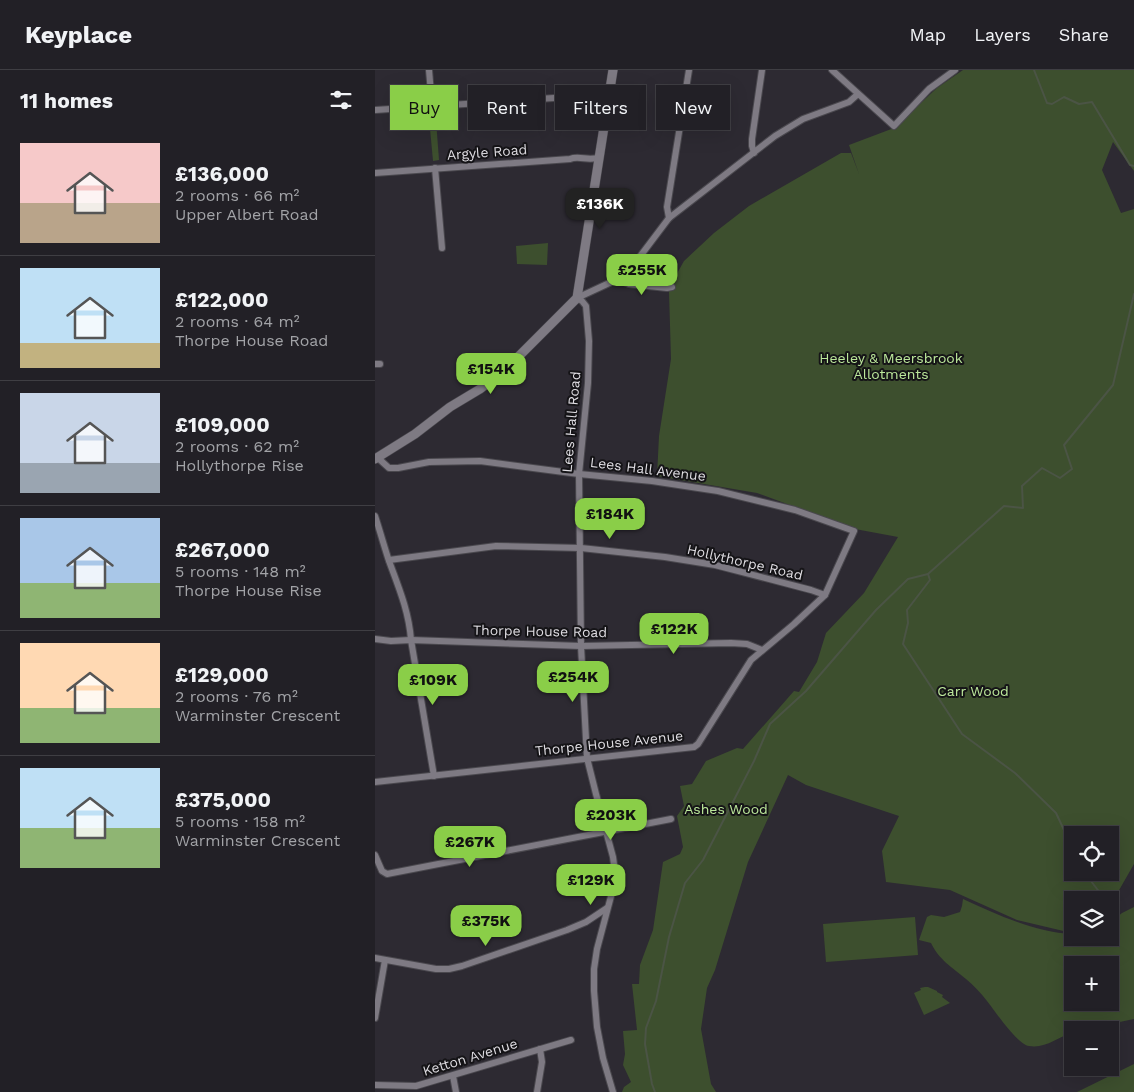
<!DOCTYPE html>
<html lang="en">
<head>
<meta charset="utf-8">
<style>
  :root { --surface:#222026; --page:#2a282e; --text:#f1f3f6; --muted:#a2a3a7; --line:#3f3e43; --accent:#8ace48 }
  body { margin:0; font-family:"Work Sans",sans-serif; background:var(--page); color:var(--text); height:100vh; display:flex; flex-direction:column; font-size:19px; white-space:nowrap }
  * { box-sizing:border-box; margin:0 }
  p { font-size:16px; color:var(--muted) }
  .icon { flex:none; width:28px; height:28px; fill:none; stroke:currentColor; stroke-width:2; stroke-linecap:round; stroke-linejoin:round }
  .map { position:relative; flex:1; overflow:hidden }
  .side { display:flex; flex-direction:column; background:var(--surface); width:375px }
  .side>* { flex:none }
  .hud { position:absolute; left:15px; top:15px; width:475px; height:45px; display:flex; gap:10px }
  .fabs { position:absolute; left:689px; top:756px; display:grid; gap:10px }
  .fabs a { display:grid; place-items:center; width:55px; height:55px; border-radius:0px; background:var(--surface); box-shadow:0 5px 20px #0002,0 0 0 1px var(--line); font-size:25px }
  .price { position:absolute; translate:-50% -42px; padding:0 11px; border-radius:10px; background:var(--accent); color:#111; font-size:16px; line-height:32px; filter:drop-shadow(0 1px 2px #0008) }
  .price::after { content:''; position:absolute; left:50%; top:30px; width:15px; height:11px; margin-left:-8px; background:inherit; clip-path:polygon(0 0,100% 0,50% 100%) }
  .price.active { background:#222; color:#fff }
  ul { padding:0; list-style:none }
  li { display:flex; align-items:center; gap:15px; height:125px; padding:0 20px }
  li+li { border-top:1px solid var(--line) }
  li span { display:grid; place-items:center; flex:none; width:140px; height:100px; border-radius:0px; color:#555 }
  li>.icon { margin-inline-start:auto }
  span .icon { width:60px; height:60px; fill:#fffc; stroke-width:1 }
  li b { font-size:21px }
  h2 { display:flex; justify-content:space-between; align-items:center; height:60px; padding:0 20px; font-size:21px }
  .tag { padding:0 18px; border-radius:0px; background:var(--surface); box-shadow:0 5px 20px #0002,0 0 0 1px var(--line); font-size:18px; line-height:45px }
  .tag.active { background:var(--accent); color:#111 }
  header { display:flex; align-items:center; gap:30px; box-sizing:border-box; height:70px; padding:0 25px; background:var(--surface); border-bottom:1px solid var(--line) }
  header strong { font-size:24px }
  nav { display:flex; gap:28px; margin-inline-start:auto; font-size:18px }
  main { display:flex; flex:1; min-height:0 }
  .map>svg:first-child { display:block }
  .green { fill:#3d4f2e; fill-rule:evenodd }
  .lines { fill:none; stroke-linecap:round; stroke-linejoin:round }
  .stream { stroke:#4b5445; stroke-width:2 }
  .street-casing { stroke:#4a484e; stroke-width:8 }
  .secondary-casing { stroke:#4a484e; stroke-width:10 }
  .street { stroke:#7e7a83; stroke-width:6 }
  .secondary { stroke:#7e7a83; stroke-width:9 }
  .labels { text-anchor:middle; stroke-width:4; stroke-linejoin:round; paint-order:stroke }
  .street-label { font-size:14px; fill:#dfdde2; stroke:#151417 }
  .park-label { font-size:14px; fill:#bce89b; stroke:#151417 }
</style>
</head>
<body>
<header>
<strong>Keyplace</strong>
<nav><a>Map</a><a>Layers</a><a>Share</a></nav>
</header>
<main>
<section class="side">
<h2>11 homes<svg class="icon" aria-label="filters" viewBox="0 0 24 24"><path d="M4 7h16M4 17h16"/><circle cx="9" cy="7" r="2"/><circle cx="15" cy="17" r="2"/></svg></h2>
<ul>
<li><span style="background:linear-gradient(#f6c9c9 60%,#b9a48a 0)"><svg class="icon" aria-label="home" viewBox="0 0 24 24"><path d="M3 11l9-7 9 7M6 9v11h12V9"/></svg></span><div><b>£136,000</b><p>2 rooms · 66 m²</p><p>Upper Albert Road</p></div></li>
<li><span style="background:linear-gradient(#bfe0f5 75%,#c2b280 0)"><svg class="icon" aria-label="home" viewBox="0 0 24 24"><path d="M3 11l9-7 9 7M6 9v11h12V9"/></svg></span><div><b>£122,000</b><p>2 rooms · 64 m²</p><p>Thorpe House Road</p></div></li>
<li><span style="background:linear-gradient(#c9d6e8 70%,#9aa5b1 0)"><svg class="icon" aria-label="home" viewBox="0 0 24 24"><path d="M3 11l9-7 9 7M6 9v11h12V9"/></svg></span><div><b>£109,000</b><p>2 rooms · 62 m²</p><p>Hollythorpe Rise</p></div></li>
<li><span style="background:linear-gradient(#a9c7e8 65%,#8fb573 0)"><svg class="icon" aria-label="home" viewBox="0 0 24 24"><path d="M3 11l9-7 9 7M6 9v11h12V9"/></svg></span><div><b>£267,000</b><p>5 rooms · 148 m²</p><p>Thorpe House Rise</p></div></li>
<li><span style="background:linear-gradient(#ffd9b3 65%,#8fb573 0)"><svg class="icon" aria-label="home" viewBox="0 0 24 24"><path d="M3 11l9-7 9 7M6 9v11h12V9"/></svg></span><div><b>£129,000</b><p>2 rooms · 76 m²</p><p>Warminster Crescent</p></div></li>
<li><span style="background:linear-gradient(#bfe0f5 60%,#8fb573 0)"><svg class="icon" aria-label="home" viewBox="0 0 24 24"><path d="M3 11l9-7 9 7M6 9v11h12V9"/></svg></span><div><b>£375,000</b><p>5 rooms · 158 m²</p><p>Warminster Crescent</p></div></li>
</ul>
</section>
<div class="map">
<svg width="759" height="1022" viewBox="0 0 759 1022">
  <rect width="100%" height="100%" fill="#2d2a32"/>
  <g class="green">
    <path d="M588,0h171v101l-21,-29 -11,28 19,43 13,-4v655l-24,42v-6h-37l-1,33 -55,-13 -67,-30 -64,-8 -4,-31 17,-35 -93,-31 -18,-10 -40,87 -33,108 -8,18 -6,41 10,55 5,8h-94l2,-5 7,-5 -8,-17 2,-11 -2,-23 14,-1 -5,-46h7l1,-19 13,-35 10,-68 17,-8 3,-7 -6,-31 7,-10 -4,-20 12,-2 14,-23 31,-13 6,1 51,-58 5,1 18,-30 9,-29 38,-40 34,-56 -43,-8 -98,-36 -100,-17 2,-40 12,-77 -2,-68 2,-4 -1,-1 14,-25 30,-28 35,-27 92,-53h10l8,21 -10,-29 45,-17 43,-40zM698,765h37v37h-37z"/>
    <polygon points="53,37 60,37 64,90 58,91"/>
    <polygon points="173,173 172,195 142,194 141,176"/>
    <path d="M588,829c33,15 73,34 109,35l1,4h37v-15l12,-10 12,-6v112l-53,11h-8l-1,3c-14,4 -27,16 -43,13 -12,-2 -34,-35 -42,-45 -6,-8 -14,-16 -21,-22 -15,-13 -26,-18 -35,-36l-12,-3 8,-23 4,-2 13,2 16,-5 2,-6zM698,895h37v37h-37z"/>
    <polygon points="540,847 543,885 451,892 448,854"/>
    <polygon points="550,917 553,917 562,921 562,922 568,925 567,927 575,933 549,945 539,923 546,920 545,918"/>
    <polygon points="759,994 759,1022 702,1022"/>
  </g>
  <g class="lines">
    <g class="stream">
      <polyline points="659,0 672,33 677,34 689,27 704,34 717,32 755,95 759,96"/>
      <polyline points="553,504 555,510 532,540 533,553 528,574 587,664 640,703 681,743 698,779"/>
      <polyline points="709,802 729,828"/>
      <polyline points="280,1022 277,1014 270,974 271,958 281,931 294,867 310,813 328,790 379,691 395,654 431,621 501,540 533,509 553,504 629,436 648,438 647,416 667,398 685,408 697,399 689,375 738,315 759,224"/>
    </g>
    <g class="street-casing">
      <g id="street">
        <polyline points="54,0 57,35"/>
        <polyline points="457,0 519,56 554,19 580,0"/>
        <polyline points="0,40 194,27"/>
        <polyline points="379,83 377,76 377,69 387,0"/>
        <polyline points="60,98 67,178"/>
        <path d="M0,103l195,-14c9,-4 20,3 29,-2"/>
        <polyline points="294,148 292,137 314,0"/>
        <polyline points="245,208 249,212 254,214 292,218 297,217"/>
        <polyline points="202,228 207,231 211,236 214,271 213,313 204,404 206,576 212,688 221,724 238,787 240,802 239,815 222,879 219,899 219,921 222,957 228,988 238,1022"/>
        <polyline points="202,228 245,208 254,201 294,148 400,66 428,49 474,32 483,24"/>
        <polyline points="0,294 5,294"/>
        <path d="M0,446c5,15 9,30 14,45 10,27 20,51 22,79l23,136"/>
        <polyline points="14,490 121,476 206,478 290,487 340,495 436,520 450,525"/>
        <polyline points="0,569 16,571 36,570 206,576 356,573 372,574 387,580"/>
        <polyline points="0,712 319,677 323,674 376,590 419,554 450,525 479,461 420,440 343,421 277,411 204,404 105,391 54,392 23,398 14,398 3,388"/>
        <polyline points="0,785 7,801 12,804 296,749"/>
        <polyline points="0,888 61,899 74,899 87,896 192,860 211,852 232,838"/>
        <polyline points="0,948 10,890"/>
        <polyline points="78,1006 81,1022"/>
        <polyline points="0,1015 41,1016 196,970"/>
        <polyline points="162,1022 167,992 165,979"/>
      </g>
    </g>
    <g class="secondary-casing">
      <polyline id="secondary" points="0,389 40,364 75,337 105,319 130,300 202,228 238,0"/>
    </g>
    <use href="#street" class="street"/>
    <use href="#secondary" class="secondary"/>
  </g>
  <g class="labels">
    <g class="street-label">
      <text transform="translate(112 82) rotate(-4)" y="5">Argyle Road</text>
      <text transform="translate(196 352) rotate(-85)" y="5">Lees Hall Road</text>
      <text transform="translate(273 399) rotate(7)" y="5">Lees Hall Avenue</text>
      <text transform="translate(370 492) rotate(13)" y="5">Hollythorpe Road</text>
      <text transform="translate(165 561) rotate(1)" y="5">Thorpe House Road</text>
      <text transform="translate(234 673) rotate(-6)" y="5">Thorpe House Avenue</text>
      <text transform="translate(95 987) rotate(-17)" y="5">Ketton Avenue</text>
    </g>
    <g class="park-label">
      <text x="516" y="293">Heeley &amp; Meersbrook<tspan x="516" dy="16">Allotments</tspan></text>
      <text x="598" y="626">Carr Wood</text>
      <text x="351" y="744">Ashes Wood</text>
    </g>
  </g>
</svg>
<div class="fabs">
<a><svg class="icon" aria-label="locate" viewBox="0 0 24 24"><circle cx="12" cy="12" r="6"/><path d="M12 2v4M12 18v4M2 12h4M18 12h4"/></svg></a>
<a><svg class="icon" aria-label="layers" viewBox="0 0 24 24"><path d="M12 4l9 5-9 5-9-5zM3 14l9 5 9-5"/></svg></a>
<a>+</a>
<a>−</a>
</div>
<b class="price active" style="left:225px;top:160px">£136K</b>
<b class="price" style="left:267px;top:226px">£255K</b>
<b class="price" style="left:116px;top:325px">£154K</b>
<b class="price" style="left:235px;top:470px">£184K</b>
<b class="price" style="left:299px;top:585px">£122K</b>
<b class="price" style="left:198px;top:633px">£254K</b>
<b class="price" style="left:58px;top:636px">£109K</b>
<b class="price" style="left:236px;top:771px">£203K</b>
<b class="price" style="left:95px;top:798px">£267K</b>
<b class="price" style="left:216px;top:836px">£129K</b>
<b class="price" style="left:111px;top:877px">£375K</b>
<div class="hud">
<a class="tag active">Buy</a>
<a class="tag">Rent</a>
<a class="tag">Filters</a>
<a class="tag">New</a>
</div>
</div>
</main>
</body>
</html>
